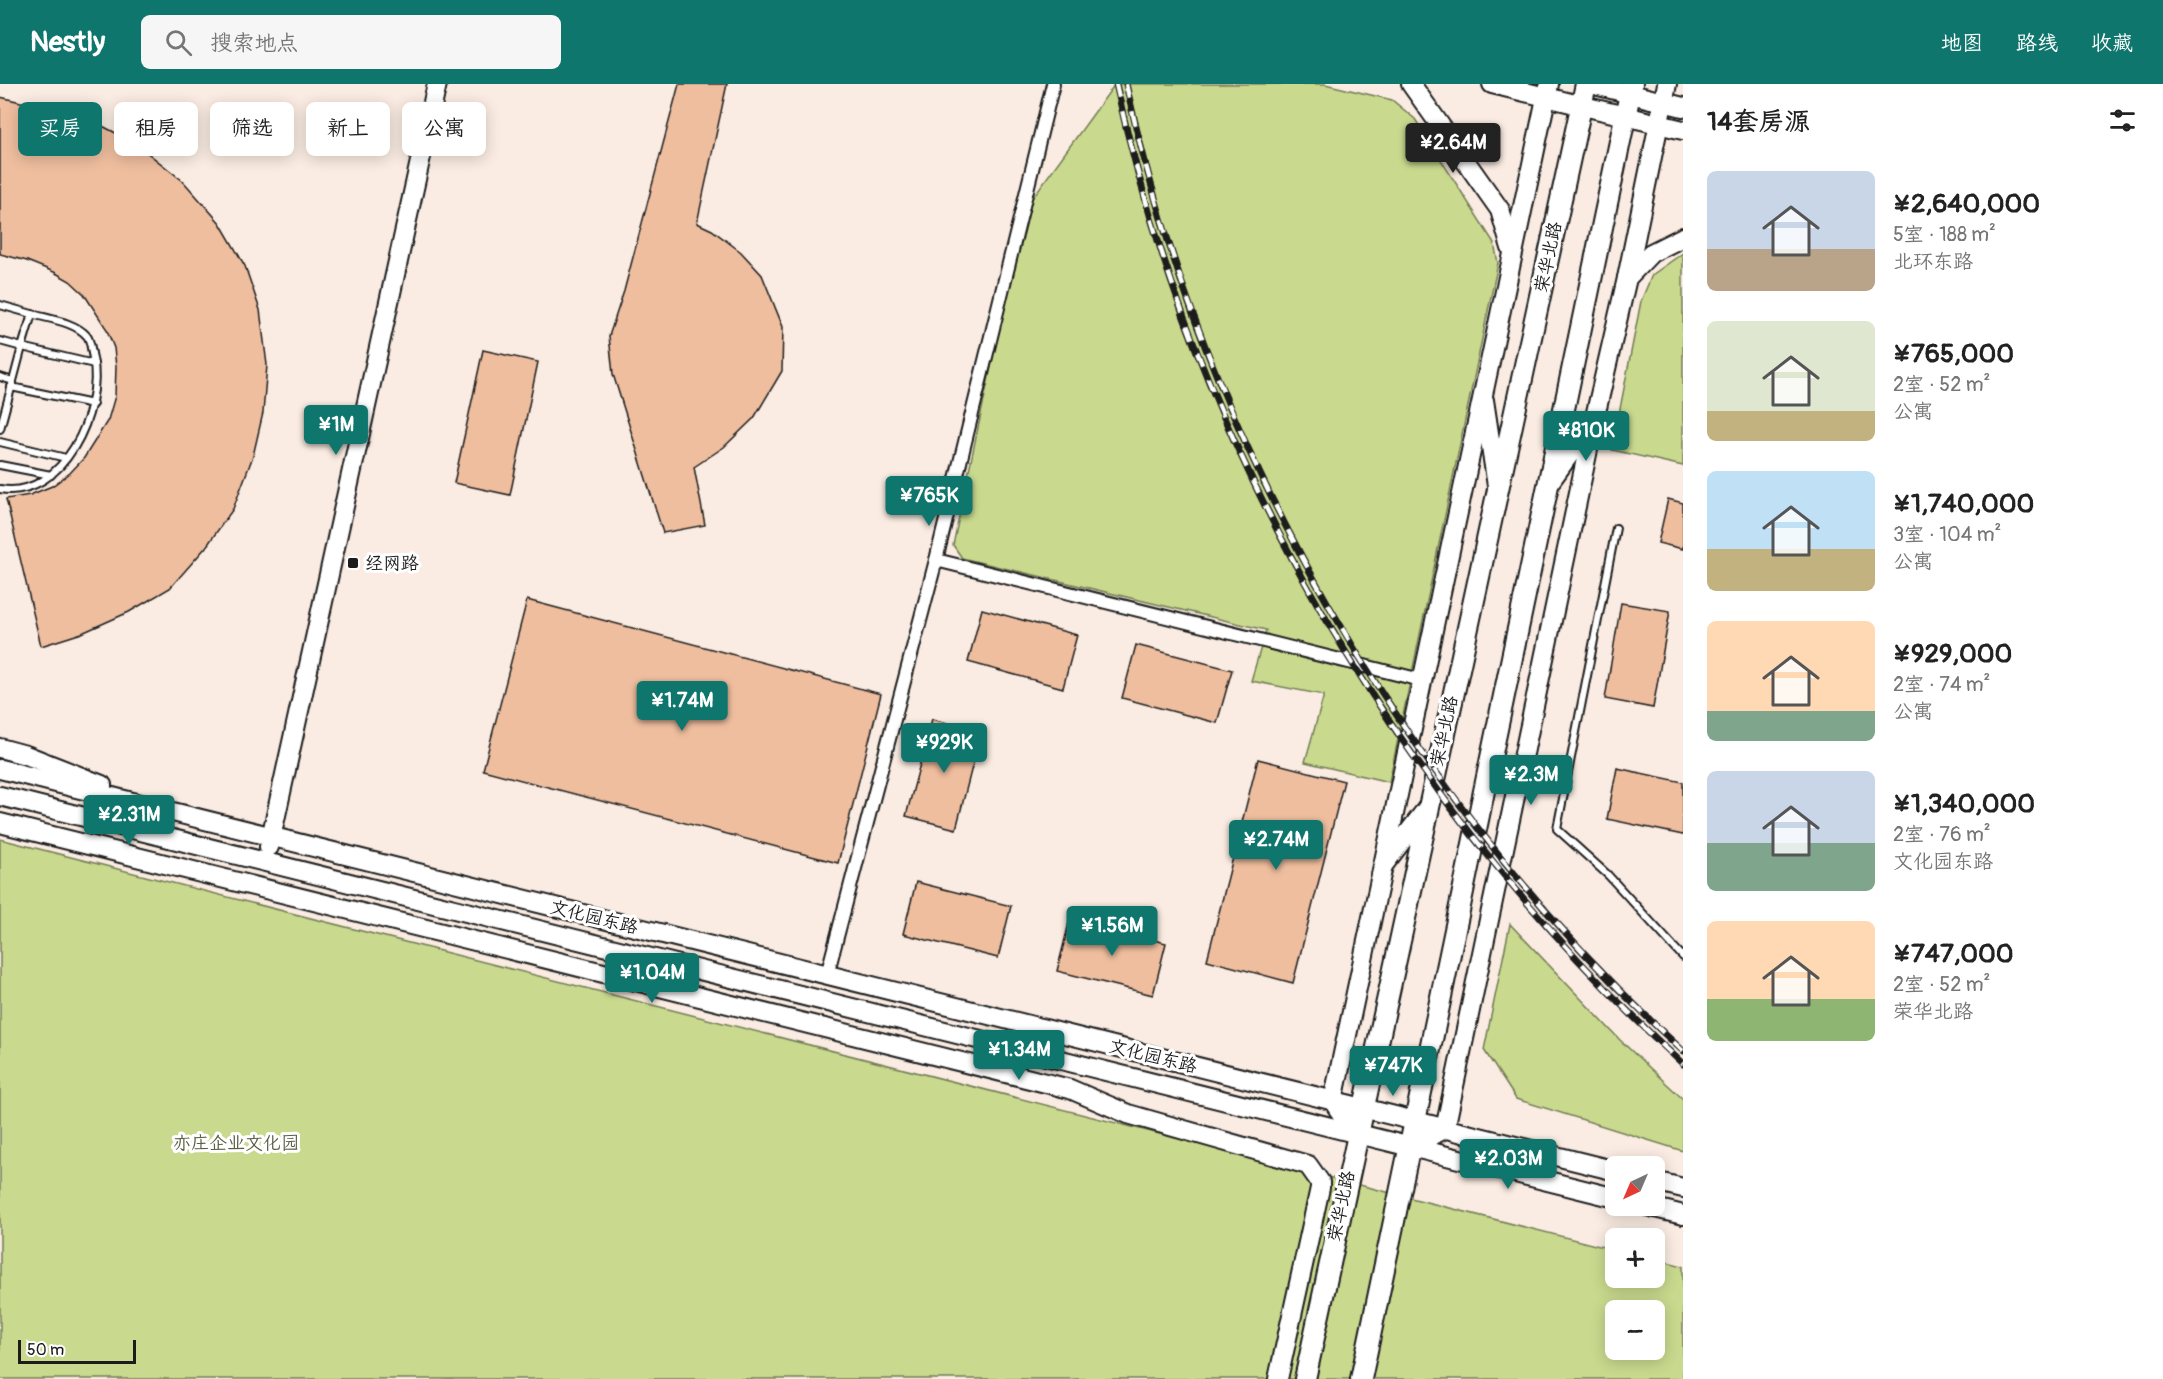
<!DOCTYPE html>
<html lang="zh">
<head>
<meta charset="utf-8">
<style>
  :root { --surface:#fff; --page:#f6f6f6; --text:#222; --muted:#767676; --accent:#0f766e }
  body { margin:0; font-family:Pangolin,"LXGW WenKai TC",sans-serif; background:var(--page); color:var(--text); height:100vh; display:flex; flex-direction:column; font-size:22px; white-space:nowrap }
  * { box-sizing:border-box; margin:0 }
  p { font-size:20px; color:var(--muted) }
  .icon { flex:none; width:33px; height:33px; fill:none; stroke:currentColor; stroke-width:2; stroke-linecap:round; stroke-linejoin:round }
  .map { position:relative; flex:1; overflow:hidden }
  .side { display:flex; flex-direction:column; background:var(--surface); width:480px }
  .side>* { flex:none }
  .top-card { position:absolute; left:18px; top:18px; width:570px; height:54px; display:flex; gap:12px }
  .needle { width:39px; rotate:224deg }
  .buttons { position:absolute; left:1605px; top:1072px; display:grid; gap:12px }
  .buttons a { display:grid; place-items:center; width:60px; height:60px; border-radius:9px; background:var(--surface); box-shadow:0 3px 15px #0003; font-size:30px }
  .scale { position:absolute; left:18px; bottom:15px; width:118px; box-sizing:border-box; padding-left:6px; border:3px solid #1c1c1c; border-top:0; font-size:16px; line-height:21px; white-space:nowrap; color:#1c1c1c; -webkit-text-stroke:4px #fff; paint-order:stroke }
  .price { position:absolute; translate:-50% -51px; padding:0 14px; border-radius:6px; background:var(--accent); color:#fff; font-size:20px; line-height:39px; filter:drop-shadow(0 2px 3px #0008) }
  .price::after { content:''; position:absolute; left:50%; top:36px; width:18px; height:14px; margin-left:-9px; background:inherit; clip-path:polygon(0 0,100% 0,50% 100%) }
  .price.active { background:#222; color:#fff }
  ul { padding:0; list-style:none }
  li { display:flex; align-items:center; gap:18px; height:150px; padding:0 24px }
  li span { display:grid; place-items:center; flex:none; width:168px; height:120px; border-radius:9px; color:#555 }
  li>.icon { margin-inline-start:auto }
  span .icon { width:72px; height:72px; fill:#fffc; stroke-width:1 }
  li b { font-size:26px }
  h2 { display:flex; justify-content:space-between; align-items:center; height:72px; padding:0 24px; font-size:26px }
  .tag { padding:0 21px; border-radius:9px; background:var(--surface); box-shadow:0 3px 15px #0003; font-size:21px; line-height:54px }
  .tag.active { background:var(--accent); color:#fff }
  header { display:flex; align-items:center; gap:36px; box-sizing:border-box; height:84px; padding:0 30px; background:var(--accent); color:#fff }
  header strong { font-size:28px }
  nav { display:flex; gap:33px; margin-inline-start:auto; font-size:21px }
  .search { width:420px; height:54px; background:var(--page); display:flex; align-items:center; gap:15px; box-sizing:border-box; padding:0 21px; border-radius:9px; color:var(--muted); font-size:22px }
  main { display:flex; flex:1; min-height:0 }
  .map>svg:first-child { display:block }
  .green { fill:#c9da8e; stroke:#727b55; stroke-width:1.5; fill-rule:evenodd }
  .building { fill:#efbe9f; stroke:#1c1c1c; stroke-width:1.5 }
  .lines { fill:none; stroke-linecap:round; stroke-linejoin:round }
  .lane-casing { stroke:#1c1c1c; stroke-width:10 }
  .street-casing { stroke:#1c1c1c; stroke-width:16 }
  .secondary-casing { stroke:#1c1c1c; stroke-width:22 }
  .primary-casing { stroke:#1c1c1c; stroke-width:24 }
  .lane { stroke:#fff; stroke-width:6 }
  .street { stroke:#fff; stroke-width:12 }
  .secondary { stroke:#fff; stroke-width:18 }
  .primary { stroke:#fff; stroke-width:20 }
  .rail-casing { stroke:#1c1c1c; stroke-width:7 }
  .rail { stroke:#fff; stroke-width:4.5; stroke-dasharray:14; stroke-linecap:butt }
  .poi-dot { fill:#1c1c1c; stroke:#fff; stroke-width:2 }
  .labels { text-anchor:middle; stroke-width:6; stroke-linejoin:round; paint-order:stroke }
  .street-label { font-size:18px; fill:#1c1c1c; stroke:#fff }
  .poi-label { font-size:18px; fill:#1c1c1c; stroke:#fff; text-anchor:start }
  .park-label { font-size:18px; fill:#595e44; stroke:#fff }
</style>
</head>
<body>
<header>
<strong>Nestly</strong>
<div class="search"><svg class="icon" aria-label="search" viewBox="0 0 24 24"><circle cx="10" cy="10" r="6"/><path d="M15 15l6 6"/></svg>搜索地点</div>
<nav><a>地图</a><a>路线</a><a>收藏</a></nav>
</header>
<main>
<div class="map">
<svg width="1683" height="1295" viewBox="0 0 1683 1295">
  <rect width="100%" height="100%" fill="#faece2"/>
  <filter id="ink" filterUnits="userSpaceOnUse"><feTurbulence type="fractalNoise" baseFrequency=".0167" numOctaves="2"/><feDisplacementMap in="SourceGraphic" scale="12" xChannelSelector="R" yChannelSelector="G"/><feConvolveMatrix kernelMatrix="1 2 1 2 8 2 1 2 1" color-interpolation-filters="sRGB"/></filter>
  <g filter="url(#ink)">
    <g class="green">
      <polygon points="1115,0 1325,0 1392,16 1415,35 1494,159 1498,179 1389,698 1305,678 1324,611 1251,597 1266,546 962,474 953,461 1025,124"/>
      <polygon points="1683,169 1683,382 1612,366 1641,217 1652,191"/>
      <path d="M0,755l1615,411 1,28h38l1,-19 28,7v113h-1683zM1616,1227h38v39h-38z"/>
      <polygon points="1510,840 1620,956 1683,1015 1683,1067 1516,1015 1484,966"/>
    </g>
    <g class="building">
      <polygon points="679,0 727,0 697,139 712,146 741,168 762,191 783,243 782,287 754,334 724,363 694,383 705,441 663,449 613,290 609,252 624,207"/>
      <polygon points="0,13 87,34 135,59 183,97 220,139 245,182 260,226 267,281 263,329 253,372 233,425 206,463 170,504 129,528 82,549 41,562 6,415 30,411 52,402 70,389 84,374 108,336 115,312 116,283 114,264 106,244 84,210 70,197 54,188 27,177 0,170"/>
      <polygon points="483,266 538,278 510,411 454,399"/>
      <polygon points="1668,415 1683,419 1683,465 1658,459"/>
      <polygon points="527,516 881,610 838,779 483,686"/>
      <polygon points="1621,519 1670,527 1653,624 1605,615"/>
      <polygon points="982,525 1077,551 1063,604 968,578"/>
      <polygon points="1136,561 1232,586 1217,639 1122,614"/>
      <polygon points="932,635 981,648 956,745 906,732"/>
      <polygon points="1258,675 1344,697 1293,899 1207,876"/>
      <polygon points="1617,684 1683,698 1683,751 1607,735"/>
      <polygon points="916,798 1011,822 998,874 903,850"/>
      <polygon points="1070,835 1166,859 1153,911 1057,887"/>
    </g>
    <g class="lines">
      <g class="lane-casing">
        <g id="lane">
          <polyline points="0,221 32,230 22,263 94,280"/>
          <polyline points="0,257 22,263 13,297"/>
          <polyline points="0,293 13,297 0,345"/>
          <polyline points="11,303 93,320"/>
          <polyline points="0,358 66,374"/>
          <polyline points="0,381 51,391"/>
          <path d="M0,405c63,11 104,-79 93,-131 -2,-7 -2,-17 -6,-22 -12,-14 -38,-17 -55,-22"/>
          <polyline points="1616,444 1557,745 1608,791 1683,873"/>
        </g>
      </g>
      <g class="street-casing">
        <g id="street">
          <polyline points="936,476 1421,596"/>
          <polyline points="827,891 936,476 1053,0"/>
        </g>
      </g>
      <g class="secondary-casing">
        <g id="secondary">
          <polyline points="1411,0 1500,126 1511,164"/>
          <polyline points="1492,0 1683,46"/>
          <polyline points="1591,0 1683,23"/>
          <polyline points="1627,194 1667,0"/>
          <polyline points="1484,316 1497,402"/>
          <polyline points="1549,399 1589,343"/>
          <polyline points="0,664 26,671 102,701"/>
          <polyline points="0,685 1616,1087"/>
          <polyline points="0,712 1616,1114"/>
          <polyline points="0,739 1070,1005 1128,1030 1308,1081 1320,1098 1320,1104 1278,1295"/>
          <polyline points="269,763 437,0"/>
          <polyline points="1385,779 1428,723"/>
          <polyline points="1356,1052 1333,1017 1549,0"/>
          <polyline points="1409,1063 1445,1045 1594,337 1627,194 1651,169 1683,153"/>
          <polyline points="1654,1097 1683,1104"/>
          <polyline points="1647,1122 1683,1131"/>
        </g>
      </g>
      <g class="primary-casing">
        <g id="primary">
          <polyline points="1305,1295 1586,0"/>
          <polyline points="1361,1295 1632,0"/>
        </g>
      </g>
      <use href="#lane" class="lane"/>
      <use href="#street" class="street"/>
      <use href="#secondary" class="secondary"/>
      <use href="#primary" class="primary"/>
      <g class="rail-casing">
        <g id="rail">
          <path d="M1116,0c82,373 286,722 567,980"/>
          <path d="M1126,0c80,365 282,715 557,967"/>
        </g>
      </g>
      <use href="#rail" class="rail"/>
    </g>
  </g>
  <rect class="poi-dot" x="347" y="473" width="12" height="12" rx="3"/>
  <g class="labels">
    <g class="street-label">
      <text transform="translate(1548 173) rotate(-78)" y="6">荣华北路</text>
      <text transform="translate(1444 647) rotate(-78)" y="6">荣华北路</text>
      <text transform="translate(594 833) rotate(14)" y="6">文化园东路</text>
      <text transform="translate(1153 972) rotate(14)" y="6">文化园东路</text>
      <text transform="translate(1341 1122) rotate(-78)" y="6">荣华北路</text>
    </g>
    <g class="poi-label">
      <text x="365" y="485">经网路</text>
    </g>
    <g class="park-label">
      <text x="236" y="1065">亦庄企业文化园</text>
    </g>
  </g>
</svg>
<div class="buttons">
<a><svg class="needle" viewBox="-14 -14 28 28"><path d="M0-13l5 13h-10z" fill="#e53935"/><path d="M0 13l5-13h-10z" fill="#767676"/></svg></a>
<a>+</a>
<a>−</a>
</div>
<div class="scale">50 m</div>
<b class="price active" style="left:1453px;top:90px">¥2.64M</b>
<b class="price" style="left:336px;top:372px">¥1M</b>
<b class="price" style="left:1586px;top:378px">¥810K</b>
<b class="price" style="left:929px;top:443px">¥765K</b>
<b class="price" style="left:682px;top:648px">¥1.74M</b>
<b class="price" style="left:944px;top:690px">¥929K</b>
<b class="price" style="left:1531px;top:722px">¥2.3M</b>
<b class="price" style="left:129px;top:762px">¥2.31M</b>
<b class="price" style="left:1276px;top:787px">¥2.74M</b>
<b class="price" style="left:1112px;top:873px">¥1.56M</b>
<b class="price" style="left:652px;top:920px">¥1.04M</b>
<b class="price" style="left:1019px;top:997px">¥1.34M</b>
<b class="price" style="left:1393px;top:1013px">¥747K</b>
<b class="price" style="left:1508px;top:1106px">¥2.03M</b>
<div class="top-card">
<a class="tag active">买房</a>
<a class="tag">租房</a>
<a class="tag">筛选</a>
<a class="tag">新上</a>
<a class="tag">公寓</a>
</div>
</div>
<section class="side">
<h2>14套房源<svg class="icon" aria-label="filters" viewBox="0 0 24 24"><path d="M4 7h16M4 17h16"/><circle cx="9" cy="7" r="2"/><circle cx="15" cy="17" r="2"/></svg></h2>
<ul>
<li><span style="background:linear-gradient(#c9d6e8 65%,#b9a48a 0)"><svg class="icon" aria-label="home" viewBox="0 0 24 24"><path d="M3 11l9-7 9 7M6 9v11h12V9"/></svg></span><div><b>¥2,640,000</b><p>5室 · 188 m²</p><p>北环东路</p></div></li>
<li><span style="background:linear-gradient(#dfe7d0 75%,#c2b280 0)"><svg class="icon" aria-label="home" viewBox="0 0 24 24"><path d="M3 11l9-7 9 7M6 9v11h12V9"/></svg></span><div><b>¥765,000</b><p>2室 · 52 m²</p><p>公寓</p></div></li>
<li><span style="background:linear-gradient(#bfe0f5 65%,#c2b280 0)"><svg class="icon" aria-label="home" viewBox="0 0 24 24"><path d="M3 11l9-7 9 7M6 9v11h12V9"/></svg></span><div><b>¥1,740,000</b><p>3室 · 104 m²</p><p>公寓</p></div></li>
<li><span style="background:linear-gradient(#ffd9b3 75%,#7fa58c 0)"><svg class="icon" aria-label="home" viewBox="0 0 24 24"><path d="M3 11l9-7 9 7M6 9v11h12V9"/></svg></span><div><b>¥929,000</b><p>2室 · 74 m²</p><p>公寓</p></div></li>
<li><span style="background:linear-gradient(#c9d6e8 60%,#7fa58c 0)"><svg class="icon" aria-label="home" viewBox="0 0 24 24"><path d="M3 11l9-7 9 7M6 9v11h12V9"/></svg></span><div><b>¥1,340,000</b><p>2室 · 76 m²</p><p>文化园东路</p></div></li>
<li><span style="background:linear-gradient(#ffd9b3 65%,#8fb573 0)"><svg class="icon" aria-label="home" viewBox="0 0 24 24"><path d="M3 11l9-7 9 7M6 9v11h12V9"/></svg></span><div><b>¥747,000</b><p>2室 · 52 m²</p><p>荣华北路</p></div></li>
</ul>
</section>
</main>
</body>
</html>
